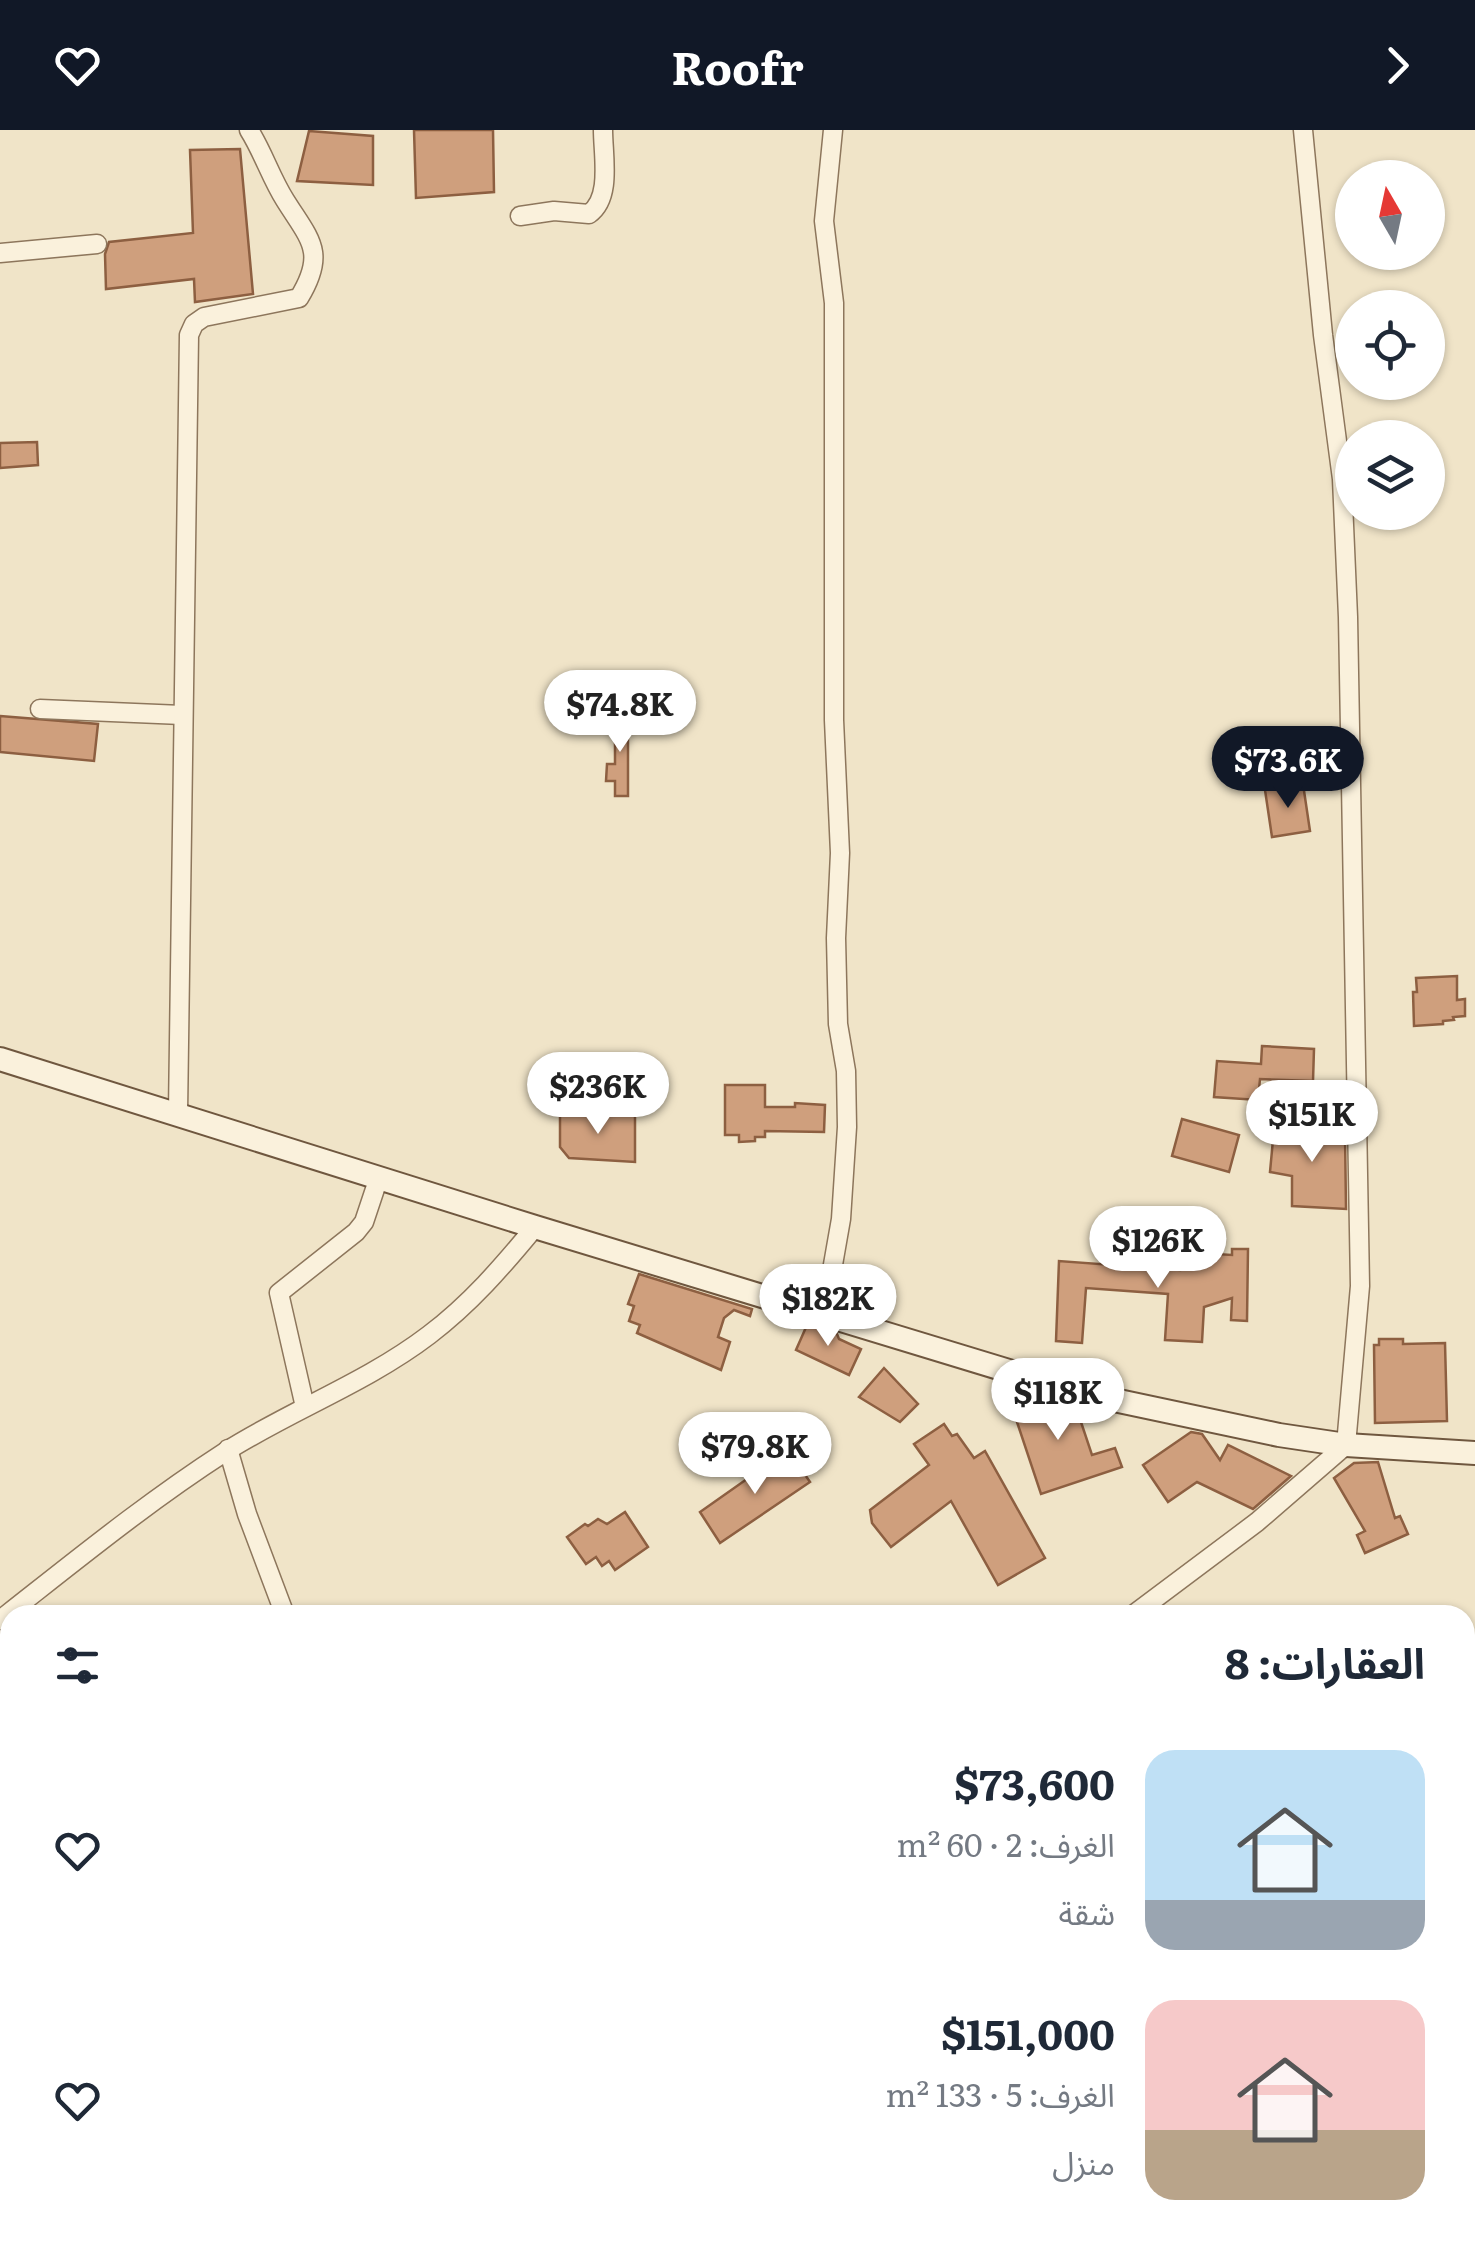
<!DOCTYPE html>
<html lang="ar">
<head>
<meta charset="utf-8">
<style>
  :root { --surface:#fff; --page:#f6f6f7; --text:#1f2937; --muted:#747a83; --accent:#111827 }
  body { margin:0; font-family:Literata,"Noto Sans Arabic",serif; background:var(--page); color:var(--text); direction:rtl; height:100vh; display:flex; flex-direction:column; font-size:38px; white-space:nowrap }
  * { box-sizing:border-box; margin:0 }
  p { font-size:32px; color:var(--muted) }
  .icon { flex:none; width:55px; height:55px; fill:none; stroke:currentColor; stroke-width:2; stroke-linecap:round; stroke-linejoin:round }
  .map { position:relative; flex:1; overflow:hidden; direction:ltr }
  .details { position:absolute; left:0px; top:1475px; width:1475px; height:642px; display:flex; flex-direction:column; background:var(--surface); border-radius:30px 30px 0 0; box-shadow:0 2px 8px #0004; direction:rtl }
  .details>* { flex:none }
  .needle { width:65px; rotate:351deg }
  .buttons { position:absolute; left:1335px; top:30px; display:grid; gap:20px }
  .buttons a { display:grid; place-items:center; width:110px; height:110px; border-radius:50%; background:var(--surface); box-shadow:0 2px 8px #0004; font-size:50px }
  .price { position:absolute; translate:-50% -85px; padding:0 22px; border-radius:35px; background:#fff; color:#222; font-size:32px; line-height:65px; filter:drop-shadow(0 2px 5px #0008) }
  .price::after { content:''; position:absolute; left:50%; top:60px; width:30px; height:22px; margin-left:-15px; background:inherit; clip-path:polygon(0 0,100% 0,50% 100%) }
  .price.selected { background:var(--accent); color:#fff }
  ul { padding:0; list-style:none }
  li { display:flex; align-items:center; gap:30px; height:250px; padding:0 50px }
  li span { display:grid; place-items:center; flex:none; width:280px; height:200px; border-radius:30px; color:#555 }
  li>.icon { margin-inline-start:auto }
  span .icon { width:120px; height:120px; fill:#fffc; stroke-width:1 }
  li b { font-size:42px }
  h2 { display:flex; justify-content:space-between; align-items:center; height:120px; padding:0 50px; font-size:42px }
  header { display:flex; justify-content:space-between; align-items:center; height:130px; padding:0 50px; background:var(--accent); color:#fff; font-size:45px; font-weight:700 }
  .map>svg:first-child { display:block }
  .building { fill:#cf9f7d; stroke:#8d5f41; stroke-width:2.5 }
  .lines { fill:none; stroke-linecap:round; stroke-linejoin:round }
  .street-casing { stroke:#8d765c; stroke-width:21 }
  .secondary-casing { stroke:#6f573f; stroke-width:26 }
  .street { stroke:#faf1dc; stroke-width:18 }
  .secondary { stroke:#faf1dc; stroke-width:22 }
</style>
</head>
<body>
<header><svg class="icon" aria-label="forward" viewBox="0 0 24 24"><path d="M9 5l7 7-7 7"/></svg>Roofr<svg class="icon" aria-label="heart" viewBox="0 0 24 24"><path d="M12 20l-8-8c-3-5 5-10 8-4 3-6 11-1 8 4z"/></svg></header>
<div class="map">
<svg width="1475" height="2116" viewBox="0 0 1475 2116">
  <rect width="100%" height="100%" fill="#f0e4c8"/>
  <g class="building">
    <polygon points="414,0 493,0 494,62 416,68"/>
    <polygon points="309,1 373,6 373,55 297,51"/>
    <polygon points="240,19 253,164 195,172 194,149 106,159 105,124 109,112 193,103 190,20"/>
    <polygon points="37,312 38,335 0,338 0,313"/>
    <polygon points="615,579 628,579 628,666 615,666 615,651 606,651 607,634 615,634"/>
    <polygon points="0,586 98,594 94,631 0,622"/>
    <polygon points="1303,654 1310,701 1272,707 1265,660"/>
    <polygon points="1457,846 1457,870 1465,869 1465,886 1453,887 1454,890 1443,891 1443,894 1414,896 1413,862 1417,862 1416,848"/>
    <polygon points="1262,916 1314,919 1313,951 1260,949 1258,970 1214,967 1217,931 1261,934"/>
    <polygon points="725,955 765,955 765,977 795,977 795,973 825,975 824,1002 765,1001 765,1007 755,1007 755,1011 739,1012 739,1005 725,1005"/>
    <polygon points="560,984 635,985 635,1032 569,1028 560,1017"/>
    <polygon points="1182,989 1239,1005 1229,1042 1172,1026"/>
    <polygon points="1330,994 1333,1002 1345,1004 1346,1079 1292,1076 1292,1046 1270,1042 1274,999"/>
    <polygon points="1232,1119 1248,1119 1247,1191 1231,1190 1232,1168 1204,1177 1202,1212 1165,1210 1168,1164 1086,1158 1082,1213 1056,1211 1059,1131 1180,1140 1181,1122 1232,1125"/>
    <polygon points="639,1144 752,1179 750,1186 734,1180 724,1188 718,1207 730,1212 721,1240 637,1203 640,1195 629,1191 634,1176 628,1174"/>
    <polygon points="807,1195 837,1204 839,1209 861,1219 849,1245 796,1220"/>
    <polygon points="1379,1209 1403,1209 1403,1214 1445,1213 1447,1291 1375,1293 1374,1215 1379,1215"/>
    <polygon points="884,1238 918,1274 900,1292 859,1267"/>
    <polygon points="1006,1259 1076,1277 1092,1325 1115,1318 1122,1337 1041,1364"/>
    <polygon points="944,1294 952,1306 957,1304 974,1328 985,1321 1045,1428 998,1455 951,1371 891,1417 872,1393 870,1380 929,1335 914,1314"/>
    <polygon points="1191,1302 1202,1304 1220,1330 1228,1315 1291,1346 1253,1379 1197,1352 1168,1372 1143,1335"/>
    <polygon points="788,1320 810,1352 720,1413 700,1382"/>
    <polygon points="1378,1332 1395,1388 1400,1386 1408,1404 1365,1423 1357,1405 1365,1401 1334,1348 1354,1333"/>
    <polygon points="625,1382 648,1417 615,1440 609,1431 602,1436 596,1427 586,1434 567,1407 585,1394 588,1396 598,1389 607,1394"/>
  </g>
  <g class="lines">
    <g class="street-casing">
      <g id="street">
        <path d="M520,86l34,-5 35,3c23,-16 14,-58 14,-84"/>
        <polyline points="0,123 97,114"/>
        <polyline points="40,579 182,585"/>
        <path d="M178,983l11,-778 5,-11 10,-7 95,-19c28,-46 11,-58 -14,-98 -14,-22 -22,-48 -36,-70"/>
        <polyline points="824,1186 841,1089 847,997 846,941 838,894 836,808 840,723 834,590 834,173 824,91 833,0"/>
        <polyline points="305,1277 279,1163 356,1102 364,1092 379,1047"/>
        <polyline points="228,1319 247,1384 285,1485"/>
        <polyline points="1133,1485 1257,1392 1346,1315 1360,1156 1348,487 1342,349 1323,205 1303,0"/>
        <path d="M0,1490c74,-58 146,-117 225,-168 66,-42 141,-69 204,-117 41,-31 73,-68 106,-108"/>
        <polyline points="1465,1765 1475,1759"/>
        <polyline points="1465,1873 1475,1873"/>
        <polyline points="104,2108 109,2116"/>
        <polyline points="398,2108 401,2116"/>
        <polyline points="565,2108 566,2116"/>
        <polyline points="631,2108 632,2116"/>
        <polyline points="898,2108 898,2116"/>
        <polyline points="294,2116 305,2108"/>
        <polyline points="1173,2116 1175,2108"/>
      </g>
    </g>
    <g class="secondary-casing">
      <polyline id="secondary" points="0,929 535,1097 1081,1263 1279,1305 1346,1315 1475,1323"/>
    </g>
    <use href="#street" class="street"/>
    <use href="#secondary" class="secondary"/>
  </g>
</svg>
<div class="buttons">
<a><svg class="needle" viewBox="-14 -14 28 28"><path d="M0-13l5 13h-10z" fill="#e53935"/><path d="M0 13l5-13h-10z" fill="#747a83"/></svg></a>
<a><svg class="icon" aria-label="locate" viewBox="0 0 24 24"><circle cx="12" cy="12" r="6"/><path d="M12 2v4M12 18v4M2 12h4M18 12h4"/></svg></a>
<a><svg class="icon" aria-label="layers" viewBox="0 0 24 24"><path d="M12 4l9 5-9 5-9-5zM3 14l9 5 9-5"/></svg></a>
</div>
<b class="price" style="left:620px;top:625px">$74.8K</b>
<b class="price selected" style="left:1288px;top:681px">$73.6K</b>
<b class="price" style="left:598px;top:1007px">$236K</b>
<b class="price" style="left:1312px;top:1035px">$151K</b>
<b class="price" style="left:1158px;top:1161px">$126K</b>
<b class="price" style="left:828px;top:1219px">$182K</b>
<b class="price" style="left:1058px;top:1313px">$118K</b>
<b class="price" style="left:755px;top:1367px">$79.8K</b>
<section class="details">
<h2>العقارات: 8<svg class="icon" aria-label="filters" viewBox="0 0 24 24"><path d="M4 7h16M4 17h16"/><circle cx="9" cy="7" r="2"/><circle cx="15" cy="17" r="2"/></svg></h2>
<ul>
<li><span style="background:linear-gradient(#bfe0f5 75%,#9aa5b1 0)"><svg class="icon" aria-label="home" viewBox="0 0 24 24"><path d="M3 11l9-7 9 7M6 9v11h12V9"/></svg></span><div><b>$73,600</b><p>الغرف: 2 · 60 m²</p><p>شقة</p></div><svg class="icon" aria-label="heart" viewBox="0 0 24 24"><path d="M12 20l-8-8c-3-5 5-10 8-4 3-6 11-1 8 4z"/></svg></li>
<li><span style="background:linear-gradient(#f6c9c9 65%,#b9a48a 0)"><svg class="icon" aria-label="home" viewBox="0 0 24 24"><path d="M3 11l9-7 9 7M6 9v11h12V9"/></svg></span><div><b>$151,000</b><p>الغرف: 5 · 133 m²</p><p>منزل</p></div><svg class="icon" aria-label="heart" viewBox="0 0 24 24"><path d="M12 20l-8-8c-3-5 5-10 8-4 3-6 11-1 8 4z"/></svg></li>
</ul>
</section>
</div>
</body>
</html>
